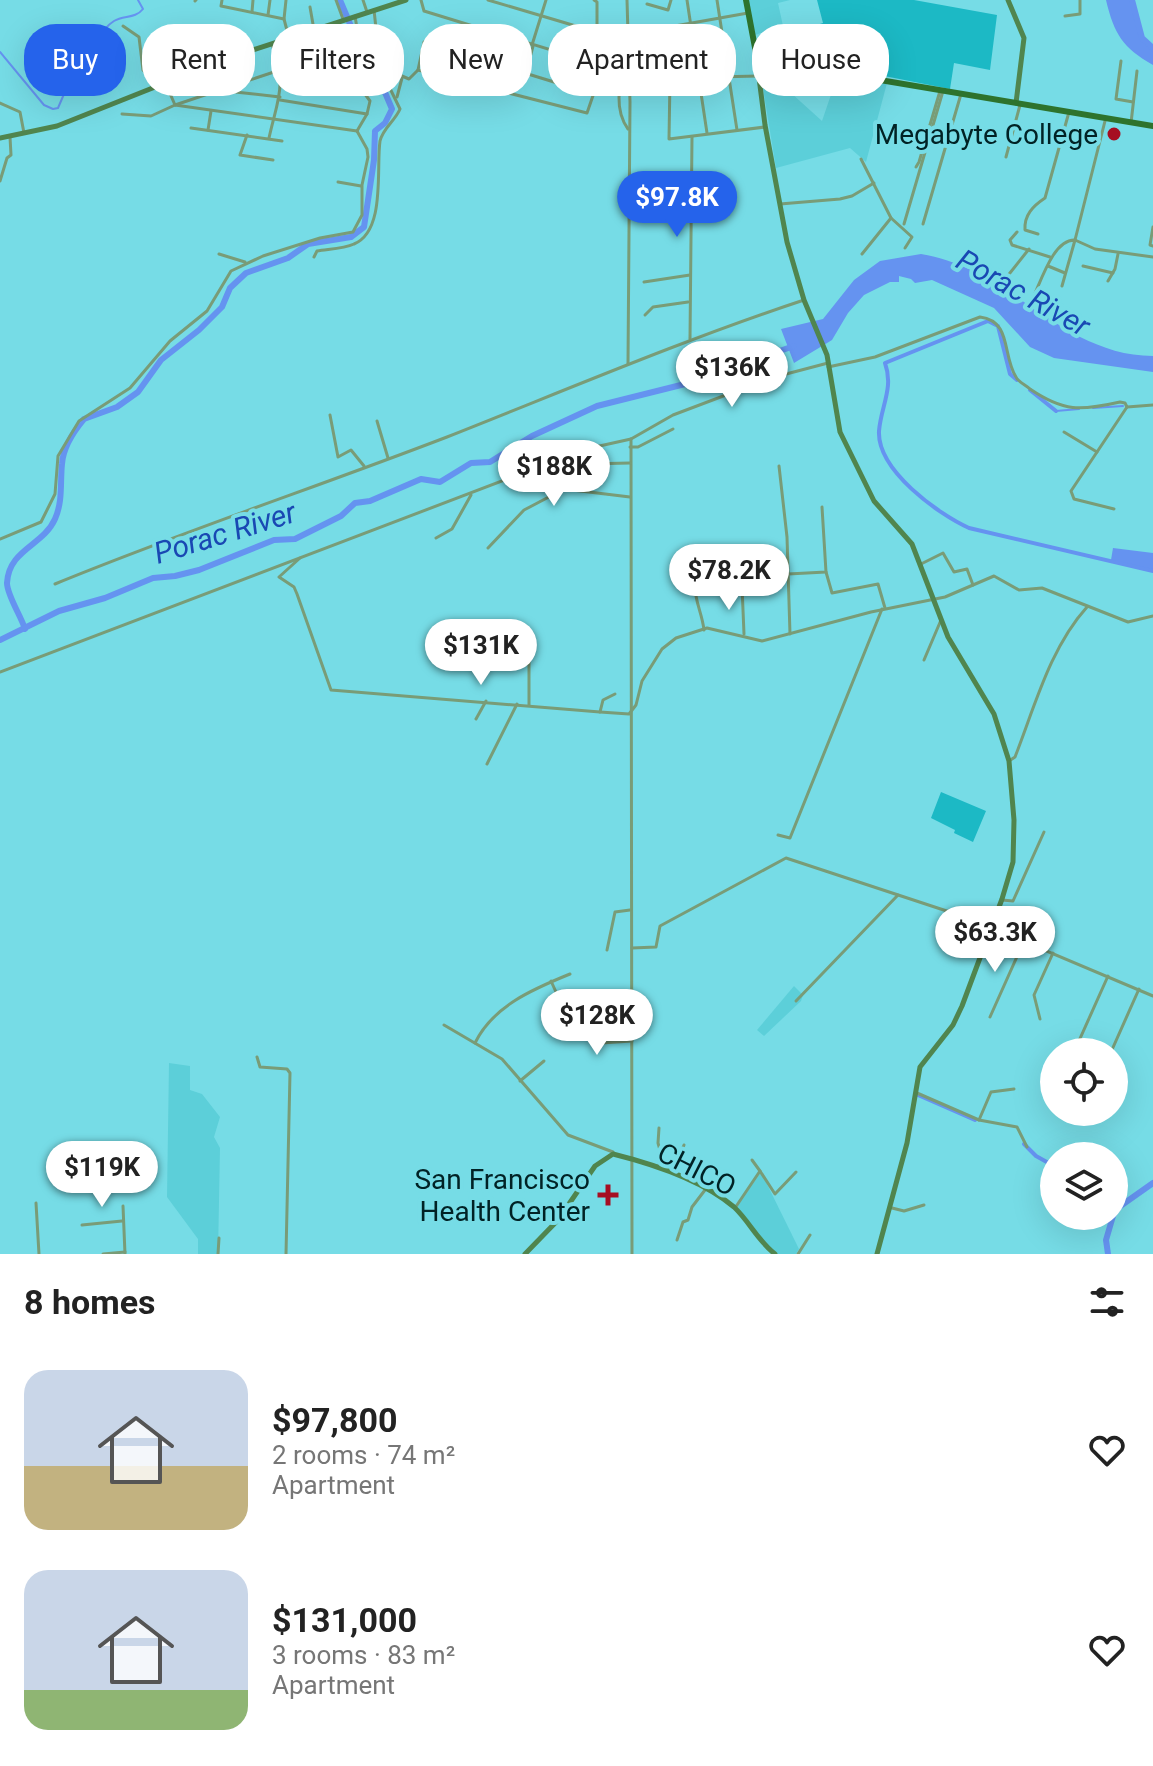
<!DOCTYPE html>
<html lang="en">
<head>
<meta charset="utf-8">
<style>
  :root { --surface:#fff; --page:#f2f2f2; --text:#222; --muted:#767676; --accent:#2563eb }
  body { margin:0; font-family:Roboto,sans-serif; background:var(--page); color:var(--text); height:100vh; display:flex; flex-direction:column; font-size:30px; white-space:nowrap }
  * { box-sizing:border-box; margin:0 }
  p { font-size:26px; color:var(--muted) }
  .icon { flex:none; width:44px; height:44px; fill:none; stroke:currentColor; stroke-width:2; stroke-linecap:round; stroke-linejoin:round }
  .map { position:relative; height:1254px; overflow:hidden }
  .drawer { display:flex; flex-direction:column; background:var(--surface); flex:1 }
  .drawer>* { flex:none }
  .hud { position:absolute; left:24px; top:24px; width:1106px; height:72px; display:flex; gap:16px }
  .tools { position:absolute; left:1040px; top:1038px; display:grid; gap:16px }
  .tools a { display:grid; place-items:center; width:88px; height:88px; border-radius:50%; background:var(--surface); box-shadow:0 8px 32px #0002; font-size:40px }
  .price { position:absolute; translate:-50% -68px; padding:0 18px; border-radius:28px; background:#fff; color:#222; font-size:26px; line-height:52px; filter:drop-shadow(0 2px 4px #0008) }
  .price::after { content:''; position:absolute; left:50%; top:48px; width:24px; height:18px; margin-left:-12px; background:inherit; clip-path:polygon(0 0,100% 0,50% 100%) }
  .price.selected { background:var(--accent); color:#fff }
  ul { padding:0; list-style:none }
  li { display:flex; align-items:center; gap:24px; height:200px; padding:0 24px }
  li span { display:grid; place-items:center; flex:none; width:224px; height:160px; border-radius:24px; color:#555 }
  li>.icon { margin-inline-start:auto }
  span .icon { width:96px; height:96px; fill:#fffc; stroke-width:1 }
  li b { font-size:34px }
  h2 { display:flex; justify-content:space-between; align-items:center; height:96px; padding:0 24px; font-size:34px }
  .pill { padding:0 28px; border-radius:32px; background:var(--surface); box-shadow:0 8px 32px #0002; font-size:28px; line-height:72px }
  .pill.selected { background:var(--accent); color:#fff }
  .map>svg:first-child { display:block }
  .built { fill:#5ccfd9 }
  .green { fill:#1cb9c5 }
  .water { fill:#6593f0 }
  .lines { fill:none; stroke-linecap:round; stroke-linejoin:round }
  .stream { stroke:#6593f0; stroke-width:2 }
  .canal { stroke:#6593f0; stroke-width:4 }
  .river { stroke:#6593f0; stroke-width:6 }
  .street { stroke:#799c77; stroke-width:3 }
  .secondary { stroke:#50854e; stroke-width:5 }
  .primary { stroke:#2e732d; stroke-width:6 }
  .poi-dot { fill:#a60e22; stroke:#76dce6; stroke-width:3 }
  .labels { text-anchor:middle; stroke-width:8; stroke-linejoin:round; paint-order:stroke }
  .poi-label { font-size:28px; fill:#012225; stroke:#76dce6; text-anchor:end }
  .street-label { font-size:28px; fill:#012225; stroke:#76dce6 }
  .water-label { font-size:30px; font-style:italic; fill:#1948b3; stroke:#76dce6 }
</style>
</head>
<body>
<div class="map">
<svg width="1153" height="1254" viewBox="0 0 1153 1254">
  <rect width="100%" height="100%" fill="#76dce6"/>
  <g class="built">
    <polygon points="748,0 790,0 778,3 783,26 755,35"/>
    <polygon points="759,64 822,121 838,74 887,83 866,162 850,148 776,168"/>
    <polygon points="794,986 803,995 801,1001 764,1036 757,1030"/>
    <polygon points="169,1063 190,1066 190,1090 202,1094 220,1117 214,1137 220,1148 218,1254 198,1254 198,1239 167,1197"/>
    <polygon points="761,1172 799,1249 796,1254 778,1254 767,1246 737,1207"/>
  </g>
  <g class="green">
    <polygon points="817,0 914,0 997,15 990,70 954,63 950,89 788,57 788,53 797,55 797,41 808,35 804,29 823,23"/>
    <polygon points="941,792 986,811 973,842 954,833 955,830 931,818"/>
  </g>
  <g class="water">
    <path d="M1106,0h26l8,33 13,15v17c-30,-17 -39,-31 -47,-65z"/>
    <path d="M921,254c87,13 141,102 232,102v16l-99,-14 -24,-11 -36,-39 -62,-28 -17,3 -4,-4 -12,-3v6h-9l-26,13 -16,18 -16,27 -38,23 -13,-34 42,-10 31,-39 26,-19z"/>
    <polygon points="1113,548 1153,553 1153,570 1111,560"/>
  </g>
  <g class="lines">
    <g class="stream">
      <path d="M0,52l44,53 9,4 5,-1 9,-21 24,-7c10,-20 1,-45 23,-59 10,-6 21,-2 29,-12l-5,-9"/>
      <polyline points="1093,408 1123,406"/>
      <polyline points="1056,411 1079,409"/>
    </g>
    <g class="canal">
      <path d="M1017,380l-7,-6 -12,-48 -10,-5 -103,42c9,25 -4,43 -6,68 -2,39 59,83 90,97l184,43"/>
      <polyline points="1030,390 1056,411"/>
      <polyline points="918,1095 975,1120"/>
      <polyline points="1024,1144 1036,1156 1054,1166"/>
    </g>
    <g class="river">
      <polyline points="1132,0 1142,38 1153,48"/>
      <path d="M25,629c-4,-13 -18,-34 -18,-46 2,-34 36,-37 48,-64 8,-18 5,-36 7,-55 1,-16 12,-33 22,-45l33,-12 21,-15 23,-32 38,-30 23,-23 8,-19 16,-15 42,-15 20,-14 43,-7 13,-10 10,-67 1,-29 10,-8 7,-14 -11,-26 -27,-23 -1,-29 -13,-31"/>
      <polyline points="0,640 59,611 105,598 153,578 175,576 199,570 274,540 295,539 341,516 355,503 370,501 421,479 440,482 471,463 490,462 532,436 597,406 685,384 794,346"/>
      <polyline points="1114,1214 1119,1207 1153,1183"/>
      <polyline points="1108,1254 1106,1240 1113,1216"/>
    </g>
    <g class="street">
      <polyline points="222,0 221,6 284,19"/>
      <polyline points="286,0 284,19 289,38"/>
      <polyline points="336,0 343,19"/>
      <polyline points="363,0 367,12"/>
      <polyline points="421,0 424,11 597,64"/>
      <polyline points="488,0 596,32"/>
      <polyline points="627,0 630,102 628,364"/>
      <polyline points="687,0 707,133"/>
      <polyline points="717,0 737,130"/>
      <polyline points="195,1 196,0"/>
      <polyline points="647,4 668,10 671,0"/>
      <polyline points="310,7 314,30"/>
      <polyline points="252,12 253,0"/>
      <polyline points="268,15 270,0"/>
      <polyline points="1065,16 1080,14 1080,0"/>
      <polyline points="330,25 346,68 370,101 367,114 357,131"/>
      <polyline points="123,26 139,37 143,70 158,85"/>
      <polyline points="532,45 546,0"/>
      <polyline points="659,55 695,49"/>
      <polyline points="1121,61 1116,99 1133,102"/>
      <polyline points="371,62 379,56 374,10"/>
      <polyline points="376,65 409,79 418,70"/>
      <polyline points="526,73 533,46"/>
      <polyline points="283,78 365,91"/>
      <polyline points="659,78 658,29 748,13"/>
      <polyline points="629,79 758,76"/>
      <polyline points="670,79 669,139 765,127"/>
      <polyline points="165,82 175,105 304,62 346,68"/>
      <polyline points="226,91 280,97"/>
      <polyline points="593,94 424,42 418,70 587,113 597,84 597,2 594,0"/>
      <polyline points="397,97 402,78"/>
      <polyline points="280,100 367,114"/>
      <polyline points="0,103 20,112 24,133"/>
      <polyline points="122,114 151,116 175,105 357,131"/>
      <polyline points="1105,121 1075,240 1095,249 1153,257"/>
      <polyline points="1131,123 1137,71"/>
      <polyline points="191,128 282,141"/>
      <path d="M628,129c-13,-18 -11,-45 0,-64"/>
      <polyline points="208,130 211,111"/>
      <polyline points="247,135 240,155 273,160"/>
      <path d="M269,138c9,-41 18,-50 3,-94"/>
      <polyline points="1006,157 1020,105"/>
      <polyline points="861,159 891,218 912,237 905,248"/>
      <polyline points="916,167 919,162 940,91"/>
      <polyline points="646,178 691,175"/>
      <polyline points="0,181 7,158 11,155 10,137"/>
      <polyline points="338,182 361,186"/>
      <polyline points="780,204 840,199 852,196 874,183"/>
      <polyline points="904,224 943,91"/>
      <polyline points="923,224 961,94"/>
      <polyline points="1153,227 1150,245 1153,246"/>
      <polyline points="1017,232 1010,240 1012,245 1050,257"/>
      <path d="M1038,234l-13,-4c-1,-15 8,-24 20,-32l24,-86"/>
      <polyline points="219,254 245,262"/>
      <polyline points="862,254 891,218"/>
      <path d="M314,257l3,-6c11,-2 26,-2 37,-7 32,-13 22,-76 26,-103 3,-13 15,-20 20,-32l-17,-35 -22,-21 -6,-37"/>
      <polyline points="1048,266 1065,273"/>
      <polyline points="1083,266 1113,273"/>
      <polyline points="1108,281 1115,269 1118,254"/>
      <polyline points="644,282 690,275"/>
      <polyline points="1002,283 1029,249"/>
      <path d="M1030,304c10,-18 22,-65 45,-64l-13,46"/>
      <polyline points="645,315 653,307 688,302"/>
      <polyline points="690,339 692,137"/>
      <path d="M828,367l47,-10 105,-40c32,4 22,38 36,60 2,5 10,8 14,12 34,23 50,22 90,13l5,1 2,4 26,-2"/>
      <polyline points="330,415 338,457 351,450 364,466"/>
      <polyline points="377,421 388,458"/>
      <polyline points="1064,432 1097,452"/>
      <polyline points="631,439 632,1254"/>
      <polyline points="630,447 638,447 673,429"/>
      <polyline points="586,464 630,463"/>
      <polyline points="779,466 787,537 790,634"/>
      <polyline points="1114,509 1074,499 1071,491 1127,407"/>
      <polyline points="436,538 452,529 471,495"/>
      <polyline points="0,539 41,522 55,494 58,456 79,421 130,388 170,341 207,311 231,271 263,256 320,238 353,232 362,215 362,185 368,157 367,149 357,131"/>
      <polyline points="488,548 524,510 564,489 630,497"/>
      <polyline points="300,558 279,577 294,587 297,594 331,690 600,712 629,714 636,705 642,681 662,649 676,638 707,628 762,641 871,612 945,597 994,576 1019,590 1042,588 1128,622 1153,616"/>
      <polyline points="921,564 943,553 954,572 967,569 973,585"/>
      <polyline points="826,572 832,593 878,584 885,608"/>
      <polyline points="788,574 826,572 822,507"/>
      <path d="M55,584c129,-53 262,-97 392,-147 119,-47 236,-97 357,-137"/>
      <path d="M695,586c0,16 7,27 9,44"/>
      <polyline points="742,586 744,634"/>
      <polyline points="924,660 941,620"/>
      <polyline points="0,672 586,449 631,439 673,415 771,378 828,363"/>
      <polyline points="529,705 529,650"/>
      <polyline points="600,712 603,700 615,694"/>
      <polyline points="476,719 486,701"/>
      <path d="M1009,761l6,-4c20,-51 35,-109 72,-150"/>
      <polyline points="487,764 517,704"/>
      <polyline points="778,835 790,838 882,609"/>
      <polyline points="1002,900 1013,901 1044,832"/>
      <polyline points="632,948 656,947 660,926 786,858 971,919 1153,996"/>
      <polyline points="607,950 615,912 630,910"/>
      <polyline points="551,981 556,992"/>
      <polyline points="796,1001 898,895"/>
      <polyline points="990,1017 1024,941"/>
      <polyline points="1040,1019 1034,995 1053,953"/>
      <polyline points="444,1025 502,1059 568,1135 613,1152"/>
      <polyline points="603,1030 601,1043 632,1041"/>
      <path d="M475,1043c18,-37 58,-54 95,-69"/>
      <polyline points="1074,1052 1108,976"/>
      <polyline points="1111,1052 1139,989"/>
      <polyline points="257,1057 260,1067 287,1069 290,1073 286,1254"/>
      <polyline points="520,1081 544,1061"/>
      <polyline points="917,1093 979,1120 1017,1127 1027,1147"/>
      <polyline points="979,1120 991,1092 1014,1089"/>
      <polyline points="659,1165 662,1157 658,1143 659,1128"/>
      <polyline points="674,1171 684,1145"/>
      <polyline points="760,1171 775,1194 796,1172"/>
      <polyline points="36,1203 39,1254"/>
      <polyline points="123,1206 125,1254"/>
      <polyline points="735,1208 760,1171 752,1160"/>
      <polyline points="892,1208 904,1211 924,1205"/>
      <polyline points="82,1225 122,1221"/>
      <polyline points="677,1240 683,1222 688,1220 692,1207 705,1190"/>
      <polyline points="103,1254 125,1252"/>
      <polyline points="218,1254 219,1238"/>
      <polyline points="798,1254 810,1235"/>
    </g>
    <g class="secondary">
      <polyline points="1008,0 1024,38 1016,103"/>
      <polyline points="756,54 765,125 787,242 804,300 827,355 840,432 874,501 912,544 948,637 994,714 1009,761 1014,820 1013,862 1002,899 962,1006 953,1025 920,1067 907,1143 877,1254"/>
      <polyline points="0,138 57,126 228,58 406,0"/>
      <path d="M525,1254l33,-34 37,-54 18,-12c40,10 89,26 121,53 15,14 24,34 41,47"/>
    </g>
    <polyline class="primary" points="746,0 756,53 767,61 1153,126"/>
  </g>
  <g class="poi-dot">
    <circle cx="1114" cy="134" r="8"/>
    <path d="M604 1183h8v8h8v8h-8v8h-8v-8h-8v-8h8z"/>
  </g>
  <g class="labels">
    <g class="poi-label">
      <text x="1098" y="144">Megabyte College</text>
      <text x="590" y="1189">San Francisco<tspan x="590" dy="32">Health Center</tspan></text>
    </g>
    <g class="street-label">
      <text transform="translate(697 1169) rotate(27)" y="10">CHICO</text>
    </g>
    <g class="water-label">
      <text transform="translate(1023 293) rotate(29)" y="10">Porac River</text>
      <text transform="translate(225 533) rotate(-17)" y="10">Porac River</text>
    </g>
  </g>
</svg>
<div class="tools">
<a><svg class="icon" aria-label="locate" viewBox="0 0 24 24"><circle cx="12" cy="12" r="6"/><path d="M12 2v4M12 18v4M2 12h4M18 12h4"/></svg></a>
<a><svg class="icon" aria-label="layers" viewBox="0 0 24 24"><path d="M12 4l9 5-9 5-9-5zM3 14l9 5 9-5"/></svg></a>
</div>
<b class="price selected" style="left:677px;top:239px">$97.8K</b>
<b class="price" style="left:732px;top:409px">$136K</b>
<b class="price" style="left:554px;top:508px">$188K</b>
<b class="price" style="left:729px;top:612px">$78.2K</b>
<b class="price" style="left:481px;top:687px">$131K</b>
<b class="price" style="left:995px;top:974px">$63.3K</b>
<b class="price" style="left:597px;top:1057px">$128K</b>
<b class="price" style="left:102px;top:1209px">$119K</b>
<div class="hud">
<a class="pill selected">Buy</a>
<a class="pill">Rent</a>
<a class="pill">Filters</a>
<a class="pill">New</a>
<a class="pill">Apartment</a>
<a class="pill">House</a>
</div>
</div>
<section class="drawer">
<h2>8 homes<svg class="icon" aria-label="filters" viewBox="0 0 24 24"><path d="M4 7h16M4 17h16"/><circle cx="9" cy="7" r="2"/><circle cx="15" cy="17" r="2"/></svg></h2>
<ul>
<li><span style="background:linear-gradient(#c9d6e8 60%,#c2b280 0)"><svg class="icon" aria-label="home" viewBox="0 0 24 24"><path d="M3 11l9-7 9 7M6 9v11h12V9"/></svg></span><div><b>$97,800</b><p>2 rooms · 74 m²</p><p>Apartment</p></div><svg class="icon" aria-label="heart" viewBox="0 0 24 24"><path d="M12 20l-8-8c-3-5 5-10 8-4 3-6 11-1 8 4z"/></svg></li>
<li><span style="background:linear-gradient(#c9d6e8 75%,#8fb573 0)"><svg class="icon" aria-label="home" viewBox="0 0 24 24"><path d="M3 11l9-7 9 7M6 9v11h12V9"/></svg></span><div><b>$131,000</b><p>3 rooms · 83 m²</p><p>Apartment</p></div><svg class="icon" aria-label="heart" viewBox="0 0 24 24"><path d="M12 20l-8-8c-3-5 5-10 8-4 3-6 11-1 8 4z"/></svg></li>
</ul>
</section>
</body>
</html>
